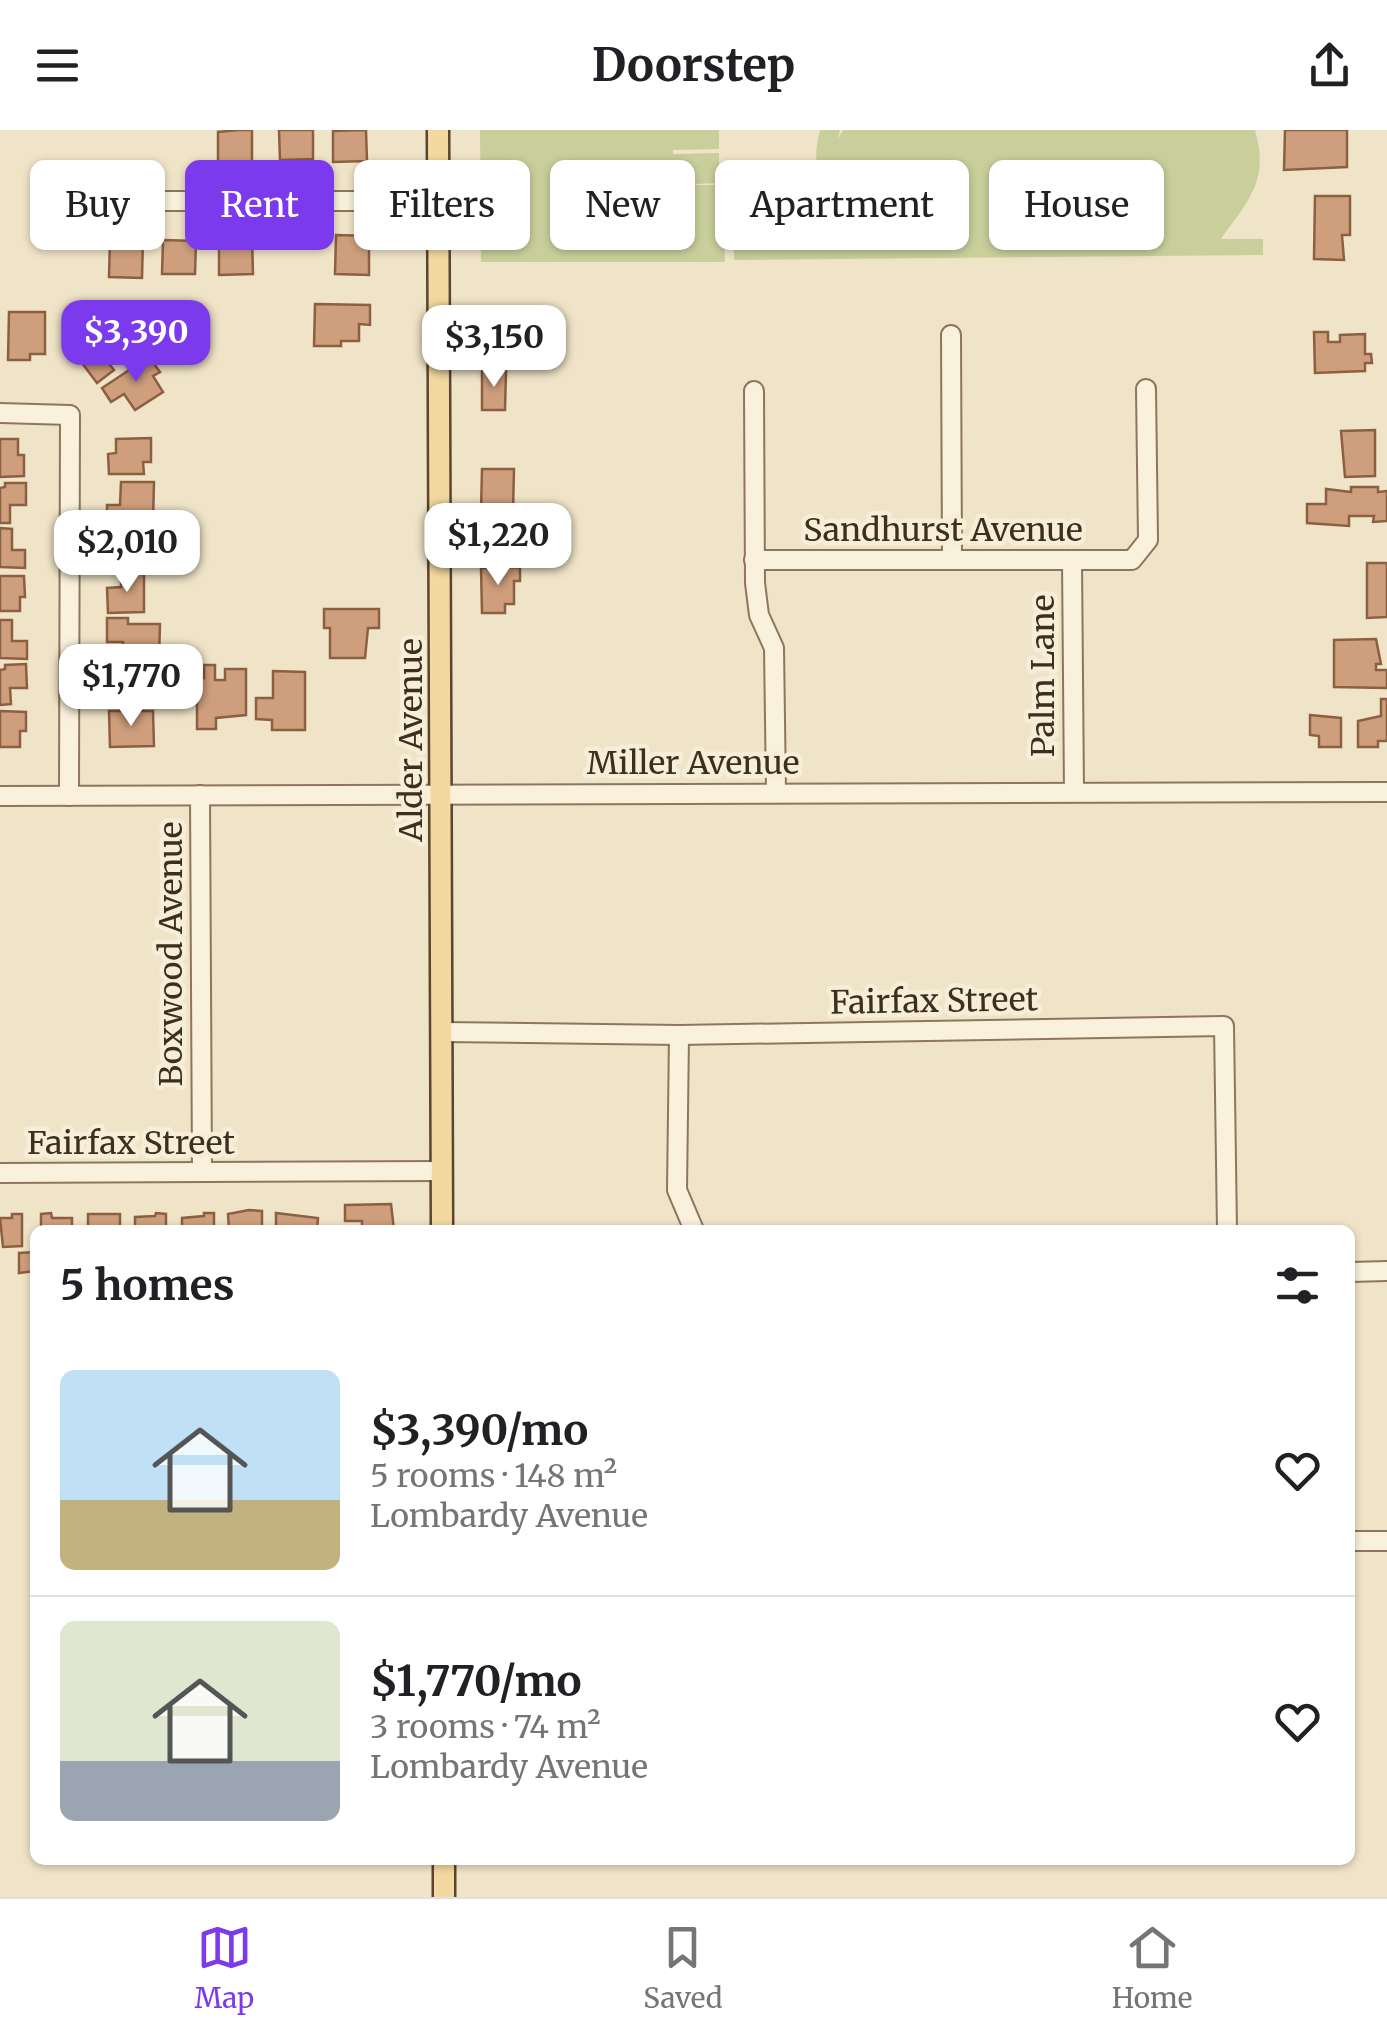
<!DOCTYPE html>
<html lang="en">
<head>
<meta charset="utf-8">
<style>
  :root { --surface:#fff; --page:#f2f2f2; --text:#202124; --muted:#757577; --line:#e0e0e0; --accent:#7c3aed }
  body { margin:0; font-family:Merriweather,serif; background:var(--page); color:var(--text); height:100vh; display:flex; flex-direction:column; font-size:38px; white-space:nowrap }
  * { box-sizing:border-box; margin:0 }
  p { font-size:32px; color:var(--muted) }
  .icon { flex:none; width:55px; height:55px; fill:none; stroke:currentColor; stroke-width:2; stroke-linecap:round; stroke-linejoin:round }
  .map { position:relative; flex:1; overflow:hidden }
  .panel { position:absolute; left:30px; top:1095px; width:1325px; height:640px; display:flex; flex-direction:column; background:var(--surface); border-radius:15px; box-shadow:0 2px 8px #0004 }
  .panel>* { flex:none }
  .banner { position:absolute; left:30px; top:30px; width:1328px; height:90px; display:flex; gap:20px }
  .price { position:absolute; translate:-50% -85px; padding:0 22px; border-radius:20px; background:#fff; color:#222; font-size:32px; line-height:65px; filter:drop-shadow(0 2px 5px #0008) }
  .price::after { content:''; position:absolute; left:50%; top:60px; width:30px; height:22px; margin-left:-15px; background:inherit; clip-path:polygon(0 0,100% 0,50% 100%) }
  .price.selected { background:var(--accent); color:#fff }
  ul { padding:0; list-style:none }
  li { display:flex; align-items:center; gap:30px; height:250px; padding:0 30px }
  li+li { border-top:2px solid var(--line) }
  li span { display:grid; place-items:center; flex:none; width:280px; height:200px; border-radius:15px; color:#555 }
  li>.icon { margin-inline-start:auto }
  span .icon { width:120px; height:120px; fill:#fffc; stroke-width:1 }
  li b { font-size:42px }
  h2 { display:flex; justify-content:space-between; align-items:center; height:120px; padding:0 30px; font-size:42px }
  .chip { padding:0 35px; border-radius:15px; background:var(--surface); box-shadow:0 2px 8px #0004; font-size:35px; line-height:90px }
  .chip.selected { background:var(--accent); color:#fff }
  header { display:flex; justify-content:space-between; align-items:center; height:130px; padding:0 30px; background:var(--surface); font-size:45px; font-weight:700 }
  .tabs { display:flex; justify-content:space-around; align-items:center; height:140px; border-top:2px solid var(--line); background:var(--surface); font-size:28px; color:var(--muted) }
  .tabs a { display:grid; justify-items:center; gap:5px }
  .tabs .selected { color:var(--accent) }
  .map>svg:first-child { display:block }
  .green { fill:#c9cf9b }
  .building { fill:#cf9f7d; stroke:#8d5f41; stroke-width:2.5 }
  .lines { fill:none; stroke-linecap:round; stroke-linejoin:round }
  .minor-casing { stroke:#8d765c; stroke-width:22 }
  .major-casing { stroke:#5b4430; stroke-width:25 }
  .minor { stroke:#faf1dc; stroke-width:18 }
  .major { stroke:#f3d9a0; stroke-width:20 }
  .labels { text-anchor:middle; stroke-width:9; stroke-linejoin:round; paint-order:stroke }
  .street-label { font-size:32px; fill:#3d2e20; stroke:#f7eed8 }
</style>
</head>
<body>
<header><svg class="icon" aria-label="menu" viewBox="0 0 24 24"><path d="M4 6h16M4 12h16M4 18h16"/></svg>Doorstep<svg class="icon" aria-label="share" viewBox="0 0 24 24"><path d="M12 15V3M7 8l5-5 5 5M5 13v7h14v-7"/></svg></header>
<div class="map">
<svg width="1387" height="1767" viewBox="0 0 1387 1767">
  <rect width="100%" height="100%" fill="#f0e4c8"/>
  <g class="green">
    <polygon points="480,0 719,0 719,19 673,20 673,24 719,23 719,53 673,55 724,55 725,132 481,132"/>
    <path d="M820,0h20l-2,9 5,-9h412c15,50 -7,71 -34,109h42v16l-529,5v-19l122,-2c-31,-27 -48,-66 -36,-109z"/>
  </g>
  <g class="building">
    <polygon points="238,0 252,0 252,31 218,32 218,2"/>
    <polygon points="279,0 313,0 313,29 280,30"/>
    <polygon points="366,0 367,31 333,32 333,1"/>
    <polygon points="1285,0 1347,0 1347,37 1284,40"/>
    <polygon points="1315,66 1350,66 1350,105 1342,105 1344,130 1314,129"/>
    <polygon points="252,104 253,144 219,145 219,105"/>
    <polygon points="336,105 369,106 369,145 335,144"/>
    <polygon points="110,109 143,109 142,148 109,147"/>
    <polygon points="163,110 196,111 195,144 162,144"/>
    <polygon points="315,174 370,175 370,195 359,194 359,211 341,211 341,216 314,216"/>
    <polygon points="9,182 45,182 45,224 30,224 30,230 8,230"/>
    <polygon points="119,185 140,213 110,235 114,240 97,253 82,233 95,223 85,210"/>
    <polygon points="1314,202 1328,202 1328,212 1340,212 1340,205 1365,204 1365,224 1371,224 1372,233 1365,233 1365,241 1315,243"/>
    <polygon points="149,227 160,242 153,246 163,262 135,280 124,264 111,272 102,258"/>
    <polygon points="482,240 506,240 505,280 482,280"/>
    <polygon points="1375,300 1375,346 1345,347 1341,301"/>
    <polygon points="151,308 151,332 143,332 144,344 109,344 108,324 116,323 116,309"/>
    <polygon points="0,309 18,309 18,325 24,325 24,346 0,347"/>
    <polygon points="482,339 514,339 513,381 481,381"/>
    <polygon points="121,352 154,352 153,391 107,390 107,375 120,375"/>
    <polygon points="5,353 26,353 26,375 10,375 10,393 0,393 0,358 5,357"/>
    <polygon points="1351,357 1378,357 1378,362 1387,361 1387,391 1373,392 1374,386 1349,386 1349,396 1307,393 1307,374 1326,374 1326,359 1351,362"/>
    <polygon points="482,386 506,387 506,408 518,408 517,432 481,431"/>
    <polygon points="0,398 12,399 12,420 25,420 25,438 0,437"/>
    <polygon points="107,399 143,400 142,412 151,413 150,437 115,436 115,420 106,420"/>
    <polygon points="1367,433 1387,433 1387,487 1367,488"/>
    <polygon points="520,437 520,451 514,451 514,474 505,474 505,483 482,483 481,438"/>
    <polygon points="144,443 144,482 108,483 107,458 121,457 121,444"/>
    <polygon points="0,446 24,446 25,467 20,467 20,481 0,481"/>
    <polygon points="324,479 379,479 379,498 368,498 365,528 330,528 330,498 324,498"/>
    <polygon points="107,488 128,488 128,494 160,494 159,529 123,528 123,512 107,512"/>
    <polygon points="0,490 12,490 12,511 27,511 27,529 0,528"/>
    <polygon points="1376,509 1381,534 1376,534 1376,540 1387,540 1387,558 1334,557 1334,510"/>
    <polygon points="26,534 27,558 10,558 11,574 0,575 0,540 5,539 5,535"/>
    <polygon points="121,534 145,534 144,571 130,570 130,575 107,574 107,556 121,557"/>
    <polygon points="204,535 215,535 215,550 225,550 225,539 246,539 246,585 216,588 216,599 197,599 197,548 204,548"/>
    <polygon points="273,541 305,542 305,600 272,600 272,590 256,589 256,568 273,568"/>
    <polygon points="1381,569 1387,569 1387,611 1378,611 1378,617 1358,617 1358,591 1381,586"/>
    <polygon points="0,581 26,582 26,601 20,601 20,617 0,617"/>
    <polygon points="109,581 153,581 154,616 110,617"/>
    <polygon points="1310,585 1341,588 1341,617 1319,617 1319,606 1310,605"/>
    <polygon points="391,1074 394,1100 362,1100 362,1091 345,1091 345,1075"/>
    <polygon points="249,1080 262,1081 262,1100 229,1100 228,1084"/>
    <polygon points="51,1083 52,1088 72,1088 72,1100 41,1100 41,1084"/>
    <polygon points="156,1083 166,1084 166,1100 135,1100 135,1087 155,1086"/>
    <polygon points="204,1083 214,1083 214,1100 182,1100 182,1088 204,1086"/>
    <polygon points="276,1083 318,1088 317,1100 276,1100"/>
    <polygon points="12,1084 22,1084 22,1116 3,1117 0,1088 12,1088"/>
    <rect x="88" y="1084" width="32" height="16"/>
    <polygon points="35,1122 35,1141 19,1143 19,1123"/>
  </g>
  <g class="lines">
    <g class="minor-casing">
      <g id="minor">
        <polyline points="53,71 438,71"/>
        <polyline points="951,205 952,430"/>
        <polyline points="754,261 755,453 759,485 774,518 776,662"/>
        <polyline points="0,283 70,285 69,666"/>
        <polyline points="754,430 1132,430 1148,410 1146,259"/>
        <polyline points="1072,430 1074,662"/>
        <polyline points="200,665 202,1042"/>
        <polyline points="0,666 1387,662"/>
        <polyline points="442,902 679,905 1224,896 1227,1100"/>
        <polyline points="679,905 677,1060 694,1100"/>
        <polyline points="0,1043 442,1041"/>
        <polyline points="1350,1142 1387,1141"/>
        <polyline points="1350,1411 1387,1411"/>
      </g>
    </g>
    <g class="major-casing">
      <g id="major">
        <polyline points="438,0 442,1100"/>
        <polyline points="444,1730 444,1767"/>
      </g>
    </g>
    <use href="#minor" class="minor"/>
    <use href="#major" class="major"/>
  </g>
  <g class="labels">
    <g class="street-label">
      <text x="943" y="411">Sandhurst Avenue</text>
      <text transform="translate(1043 546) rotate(-90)" y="11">Palm Lane</text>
      <text transform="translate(411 610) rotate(-90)" y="11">Alder Avenue</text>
      <text x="693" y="644">Miller Avenue</text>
      <text transform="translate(171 824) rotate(-90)" y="11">Boxwood Avenue</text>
      <text transform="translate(934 871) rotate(-1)" y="11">Fairfax Street</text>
      <text x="131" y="1024">Fairfax Street</text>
    </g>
  </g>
</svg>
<b class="price selected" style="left:136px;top:255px">$3,390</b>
<b class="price" style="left:494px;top:260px">$3,150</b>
<b class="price" style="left:498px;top:458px">$1,220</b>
<b class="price" style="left:127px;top:465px">$2,010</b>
<b class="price" style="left:131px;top:599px">$1,770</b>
<div class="banner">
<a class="chip">Buy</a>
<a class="chip selected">Rent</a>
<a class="chip">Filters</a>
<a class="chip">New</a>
<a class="chip">Apartment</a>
<a class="chip">House</a>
</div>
<section class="panel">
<h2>5 homes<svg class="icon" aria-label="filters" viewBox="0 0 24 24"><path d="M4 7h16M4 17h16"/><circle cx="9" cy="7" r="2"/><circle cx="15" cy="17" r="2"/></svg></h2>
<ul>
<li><span style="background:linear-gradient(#bfe0f5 65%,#c2b280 0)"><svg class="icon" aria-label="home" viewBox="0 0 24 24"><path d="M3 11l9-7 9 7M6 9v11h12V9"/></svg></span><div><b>$3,390/mo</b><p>5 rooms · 148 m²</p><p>Lombardy Avenue</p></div><svg class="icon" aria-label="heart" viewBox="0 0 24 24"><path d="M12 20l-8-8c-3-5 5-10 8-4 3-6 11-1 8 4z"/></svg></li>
<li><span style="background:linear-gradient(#dfe7d0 70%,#9aa5b1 0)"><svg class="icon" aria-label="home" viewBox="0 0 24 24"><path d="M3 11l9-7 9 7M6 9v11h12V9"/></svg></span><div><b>$1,770/mo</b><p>3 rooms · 74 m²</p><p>Lombardy Avenue</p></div><svg class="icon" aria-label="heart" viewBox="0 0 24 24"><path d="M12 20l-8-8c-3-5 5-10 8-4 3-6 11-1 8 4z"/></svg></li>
</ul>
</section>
</div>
<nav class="tabs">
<a class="selected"><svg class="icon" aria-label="map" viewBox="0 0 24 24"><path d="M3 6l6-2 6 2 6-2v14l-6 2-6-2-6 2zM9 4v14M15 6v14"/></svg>Map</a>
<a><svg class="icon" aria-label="saved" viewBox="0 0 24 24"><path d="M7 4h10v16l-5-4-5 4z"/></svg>Saved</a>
<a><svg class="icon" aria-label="home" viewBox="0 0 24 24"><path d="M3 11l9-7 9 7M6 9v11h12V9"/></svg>Home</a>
</nav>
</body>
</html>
